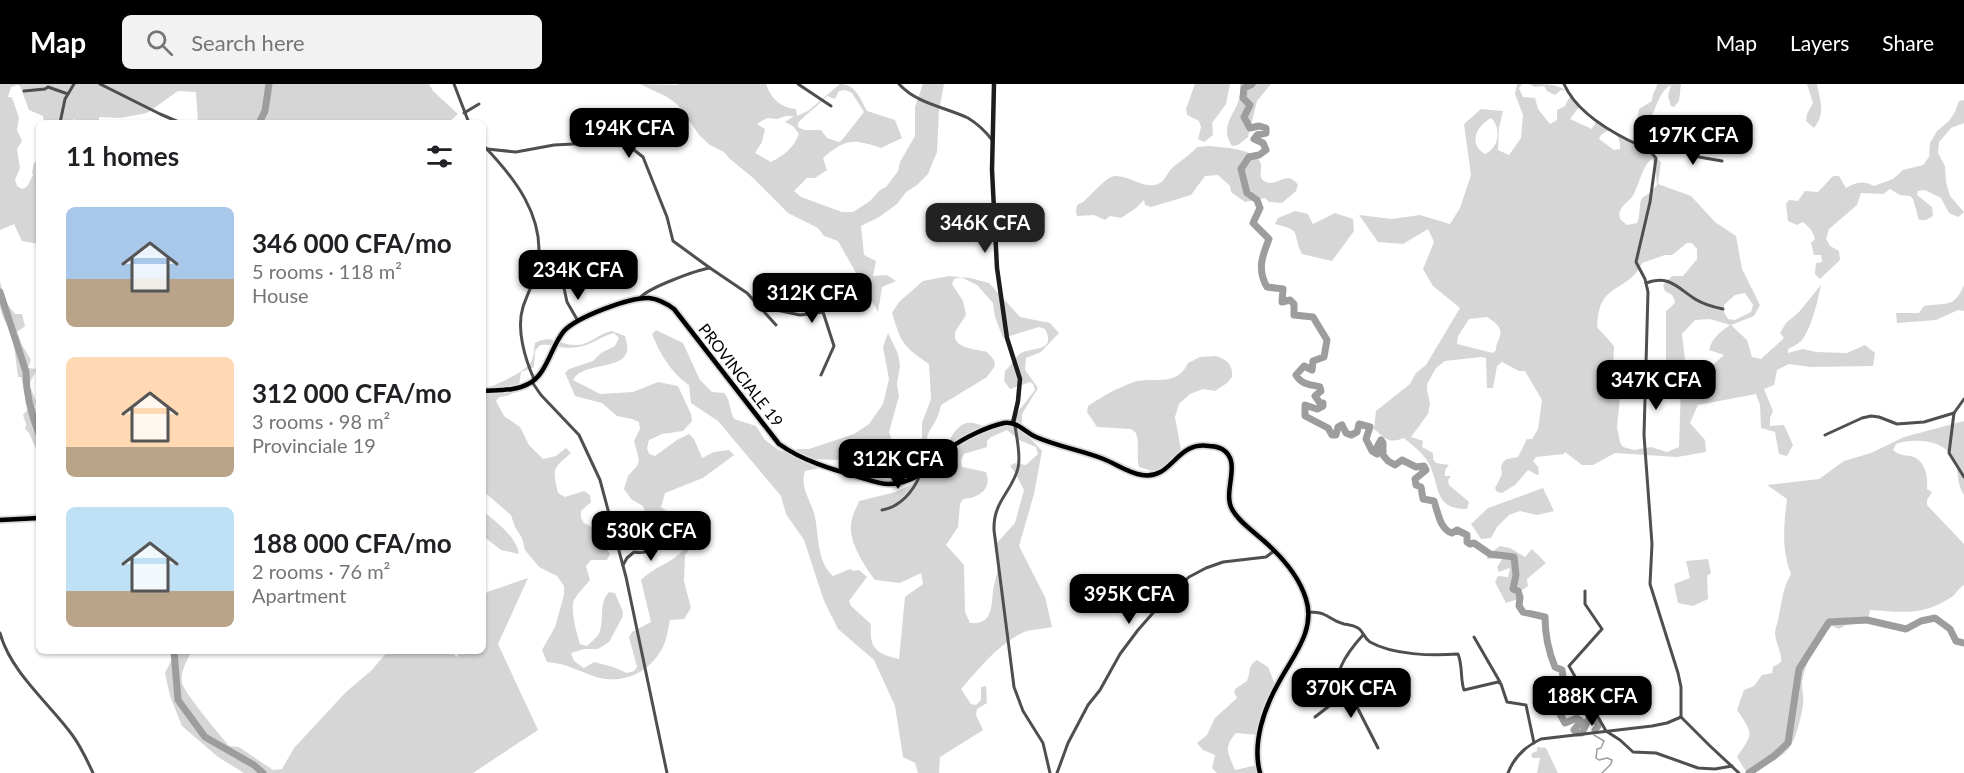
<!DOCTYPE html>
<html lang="en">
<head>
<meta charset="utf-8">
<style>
  :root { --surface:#fff; --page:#f2f2f2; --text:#202124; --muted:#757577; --accent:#000 }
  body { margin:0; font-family:Lato,sans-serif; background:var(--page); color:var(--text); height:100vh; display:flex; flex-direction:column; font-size:22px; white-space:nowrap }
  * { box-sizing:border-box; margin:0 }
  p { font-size:20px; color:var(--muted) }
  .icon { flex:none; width:33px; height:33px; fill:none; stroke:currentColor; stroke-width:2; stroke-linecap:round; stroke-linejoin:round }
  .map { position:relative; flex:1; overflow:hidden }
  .drawer { position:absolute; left:36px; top:36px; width:450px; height:534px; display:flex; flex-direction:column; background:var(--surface); border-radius:9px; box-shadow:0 2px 4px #0004 }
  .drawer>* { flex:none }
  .price { position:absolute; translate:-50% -51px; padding:0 14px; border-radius:12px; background:var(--accent); color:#fff; font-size:20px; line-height:39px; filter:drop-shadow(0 2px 3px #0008) }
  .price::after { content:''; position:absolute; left:50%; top:36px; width:18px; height:14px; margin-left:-9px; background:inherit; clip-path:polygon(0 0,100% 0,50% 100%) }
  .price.selected { background:#222; color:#fff }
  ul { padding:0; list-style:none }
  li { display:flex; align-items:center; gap:18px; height:150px; padding:0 30px }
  li span { display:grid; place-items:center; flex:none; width:168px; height:120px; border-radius:9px; color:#555 }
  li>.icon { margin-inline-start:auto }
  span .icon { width:72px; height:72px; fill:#fffc; stroke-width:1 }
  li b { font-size:26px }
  h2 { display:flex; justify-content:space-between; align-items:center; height:72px; padding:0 30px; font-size:26px }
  header { display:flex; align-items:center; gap:36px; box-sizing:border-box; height:84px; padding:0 30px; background:var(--accent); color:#fff }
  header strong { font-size:28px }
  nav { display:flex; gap:33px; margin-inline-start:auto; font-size:21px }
  .search { width:420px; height:54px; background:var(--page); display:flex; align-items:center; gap:15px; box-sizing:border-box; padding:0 21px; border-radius:9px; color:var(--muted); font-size:22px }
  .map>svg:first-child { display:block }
  .green { fill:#d6d6d6; fill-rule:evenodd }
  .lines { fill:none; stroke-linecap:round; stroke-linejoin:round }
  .stream { stroke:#9d9d9d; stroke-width:1.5 }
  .river { stroke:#9d9d9d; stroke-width:7 }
  .primary-casing { stroke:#dbdbdb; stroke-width:8 }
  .street { stroke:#4f4f4f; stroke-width:3 }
  .secondary { stroke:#1c1c1c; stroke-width:4.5 }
  .primary { stroke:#000; stroke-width:4.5 }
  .labels { text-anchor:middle; stroke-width:6; stroke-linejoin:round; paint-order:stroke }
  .street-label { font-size:16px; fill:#000; stroke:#fff }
</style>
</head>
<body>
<header>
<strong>Map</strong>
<div class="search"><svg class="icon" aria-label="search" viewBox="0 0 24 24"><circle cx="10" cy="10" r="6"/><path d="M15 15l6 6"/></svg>Search here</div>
<nav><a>Map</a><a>Layers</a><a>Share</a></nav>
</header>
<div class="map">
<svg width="1964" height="689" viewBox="0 0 1964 689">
  <rect width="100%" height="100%" fill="#fff"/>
  <g class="green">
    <path d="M0,0h429l4,7 25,23 -9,8 -19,-1 -3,2h-229l-2,-31 -18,-1 -31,22 -27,5 -21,-1v6h-21l-3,-4 -8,4h-23l-1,-7 -14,-6 -9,-24 -3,-1 -6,2 -3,10h3l2,3 6,18 -2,12 5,11 -5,8 3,19 -5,12 2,6 5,3c8,-2 7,-8 11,-14l-1,-2 2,-10 5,-3v84l-17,-3 -8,-17 -14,6z"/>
    <path d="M640,0l37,1 2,-1h87c5,15 15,24 30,25l1,7 11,-5 32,-27c16,0 20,15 27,27l28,9 7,18 -21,10c-28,-9 -34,-10 -58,10l4,12 -12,8h-8l-13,13 7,6 41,15h11l17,-11 10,-11 6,-3 12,-16 2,-9 15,-26v-29l8,-23h21l-5,27 -2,41 -9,22 -11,11 -11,7 -9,12 -18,13 -18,9 3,29 12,6 -3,15 14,-1 9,6 -14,6 -4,25 -40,-71 -14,-5 -6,-8 -30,-15 -36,-36 -22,-18 -6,-7 -14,-7 -10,-9 -22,-31 -11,-8zM846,6l6,3 12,19 -22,28 -3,2 -12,-4 -6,-8h-17l-6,-3v-4c9,-10 20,-17 29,-27l8,3 4,-8zM786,32h8l-9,6 8,4 6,8c-6,15 -15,21 -28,28l-16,-9 7,-11 3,-13 -8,-5 10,-6 10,1z"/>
    <polygon points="1195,0 1230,0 1226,20 1212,39 1213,51 1204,58 1198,55 1201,43 1199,37 1187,31 1186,25"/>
    <path d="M1240,0h31l-14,17 -9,36 -10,8 -6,1c-14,-22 6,-33 8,-52 1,-3 0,-7 0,-10z"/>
    <path d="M1517,0h5l-3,4 4,9 12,1 3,11 12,15 7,-4v-10l8,-4 5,-10 -2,-5 -7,-1 -6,5 -8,-4 -3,-5 -9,1 -6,-3c27,0 36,0 50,23l-9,12 22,10 4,-7 52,29 13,11 -3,22 33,12 24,26 21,14 6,33 18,36 -6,11 -23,9 16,15 5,17 9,2 23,-21 -4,-5 6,-10 13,-11 22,-27c-3,15 -10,45 -20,56 -3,3 -9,6 -13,8v4l15,-4 13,3 31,1 18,-8 10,8 -2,13 -63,1 -21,-3 -12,6 -3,15 -10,4 9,22 -3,7v8l14,-1 9,20 -6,11 -8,-2 -4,-22 -14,-4 -1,-23 -4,-11 -58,11 -8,18 15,17 1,12 -29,5 -62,-4 -22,12h-11l-17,-13 -1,2 -28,3 -3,4 5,6 1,7 -2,1 -9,-5 -13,15 -13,8 -5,-1 -2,-4 7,-14 -1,-7 2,-5 4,-3 11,-2 9,-18h5l6,-10 4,-29 -17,-29h-6l-17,-9 -5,4 -4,22h-6l-1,-30 -5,-1 -36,4 -9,7 -9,16v6l3,13 -2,11 -17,23 12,4 -1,6 11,6v6l3,4 13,2 -4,5v6h6l-3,4 1,5 20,17 -2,7c-35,0 -26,-24 -39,-47 -5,-9 -16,-17 -24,-24 -16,6 -18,1 -30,-9l2,-18 34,-27 6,-11 10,-8 34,-57 -27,-22 -10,-17 11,-27 -6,-13 -25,15 -25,-2 -19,-27 33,4 28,-4 30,9 10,-16 11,-33 -7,-51 17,-15 22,2 -4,17 -1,22 11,5 12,-17 2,-23 -8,-21zM1491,34c11,10 8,30 -6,36 -17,-10 -9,-28 6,-36zM1607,47h6c5,6 8,10 7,18l-6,1 -15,-11 2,-4zM1652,75l3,6 2,20 -6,7 -9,6c-4,8 -1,17 -5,25l-10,2 -7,-6c-1,-5 -1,-6 1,-10 3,-6 10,-9 13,-15 5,-10 9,-29 18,-35zM1687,159h5l5,6v10l-14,17h-11l-9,9 2,6 7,4 3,6 -1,3 -8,7v51l-10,9 7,7 18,7 -2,62 -12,5 -16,-5 -17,3 -11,-3 -3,-5 -3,-15 4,-39 -8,-17 1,-25 -17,-19c1,-9 1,-20 7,-28 10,-14 30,-16 38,-36l23,-8h7zM1745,209l8,12 -2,7 -16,8 -7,-1 -4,-7v-7l11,-10zM1487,233c6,4 16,10 13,19 -2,7 -4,7 -4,14l-3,3 -36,-9 1,-8 11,-17zM1710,235l20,6c-10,7 -18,13 -21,25l15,5 -17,15 -7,17 -12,-1 -6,-52 13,-14z"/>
    <path d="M1657,0h24l-2,17 -5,6 -3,-1 -3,-10 3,-11c-14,7 -16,31 -26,43l-8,-8 2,-11 13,-8c0,-8 4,-10 5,-17z"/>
    <path d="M1807,0h10c3,16 9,30 -3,44l-8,-7 1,-7 6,-11z"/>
    <path d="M1964,16v23l-13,5 -12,14 -1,11 7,13 1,16 4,14 14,16 -6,5 -9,-4 -8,-15 -16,-8 -7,1 -1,4 15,12 1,9 -7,4h-7l-6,-21 -3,-3 -10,-1 -10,-6 -7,5 -22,-1 -4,12 -28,24 -3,10 4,7 9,5 1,9 -20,19 -5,-5 1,-11 6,-1 -1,-7h-7l-3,-12 4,-4c-2,-8 -6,-12 -12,-17l-6,3 -9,-4 -2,-17 3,-4 9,1 7,-10 13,1 15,-16h6l7,12c10,-6 17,-8 28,-2l19,-7 10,-9 20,-5 6,-8 1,-14 7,-12 12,-10 6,-9 4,-11z"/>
    <path d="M1210,62c13,2 47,2 51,18 1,6 -3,13 3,17 12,8 23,-13 34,4l-2,6 -14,12 -13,-1 -4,-4 -20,4 -14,-10 -1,-6 -12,-11 -13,1 -14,19 -40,12 -6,-2 -1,-5 -8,8 -15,10 -11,-2 -5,4 -11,-5 -17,1 -1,-5 1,-6 6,-3c7,-6 20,-21 28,-25 14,-6 35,15 49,6 5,-3 8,-11 12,-15 8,-7 17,-12 25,-21z"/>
    <path d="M1295,127l13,3 5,10 22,-11 18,6 1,12 -22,30 -30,-7c-11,-22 2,-23 -27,-30l3,-6z"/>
    <path d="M949,192l21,2 19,5 31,34 30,6 9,10 -18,19 -15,6 -1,12 13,18 -16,26v8l-2,5 22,24 -8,43 -15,52 26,51 7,30c-9,2 -20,2 -28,5 -26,12 -45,37 -63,57l10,15 5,1 5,-5v-13l5,-1 1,17 -10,6 -1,6 7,15 -43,27 -1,16h-21l-3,-10 -12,-6 -8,-51 -21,-46 -36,-31 -14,-28 -20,-61 -18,-26 -5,-18 -63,-75 -27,-18 -2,-18c-18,-12 -29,-31 -37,-51l4,-4 27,13 17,37 12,12 12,1c7,7 5,17 10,26l22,7 9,14 14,10 46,17 -20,4c-6,16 7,31 10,46 4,20 2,45 18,59l17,-7 3,2 6,-1 8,7 -18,24 2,5 20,18c-2,24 5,30 28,35l6,-62 18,-13 -2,-11 -21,10 -25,-3c-11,-15 -29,-41 -23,-61 1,-6 5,-12 7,-18l37,-9 22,-11 4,-41v-17l9,-24 -2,-35c-27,-18 -28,-22 -37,-51l7,-11 24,-21zM961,193l16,8 16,18 2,14 8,21 36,-11 6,2c12,23 -13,18 -24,24 -6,4 -10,13 -16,18l-1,10 6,8 20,-7 3,2 2,6 -22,28 -23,11c-5,-1 -8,-4 -13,-5 -17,-6 -25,11 -31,23l-7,2c-20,-9 -10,-15 -3,-29 2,-4 4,-10 5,-15l46,-28 8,-11 -1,-6 -7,-8c-9,-3 -35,-3 -32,-19 2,-6 8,-12 11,-18l-3,-14 -11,-17 2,-5zM1007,346l12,10 17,7 2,7 -12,11 -11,-2 -5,3 4,5 10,19 -9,33 -19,21c1,7 2,16 2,23 -1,8 -4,16 -5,24 -2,16 0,34 -23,32l-5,-11 -1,-47 -18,-20 12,-18 2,-23 3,-5c15,-1 30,-10 23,-27l-24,-5 -1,-7 3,-6 23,-7v-6l4,-4z"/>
    <polygon points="0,198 7,220 15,230 22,230 25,242 17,248 22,261 31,276 28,284 37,285 29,300 36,317 35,324 39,327 39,371 29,349 25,345 26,340 23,331 28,325 21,293 18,293 13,253 2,231 0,223"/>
    <path d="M1964,201v26l-6,-1 -22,10 -39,3 -1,-10h23l5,-7c22,-4 30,3 40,-21z"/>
    <path d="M612,247l13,5c1,5 3,10 2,15 -3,19 -45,11 -54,29l27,14 33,-2 25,-10 20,4 13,28 1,7 -9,10 -21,3 -13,6 -2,8 2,6 6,2 22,-16 12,-6 5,5 8,19 12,-6 15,-2 5,5 -31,23 -38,15 -4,14c18,13 45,24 24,48l-1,26 7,27 -7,11 -14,1c-2,8 -3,19 -7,27 -13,25 -39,38 -67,30 -17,-6 -31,-14 -49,-15l-5,-12 13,-23 9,-32v-9l-7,-10 -18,-9 -14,-17 -3,-12 -7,-11 -4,-12 -28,-24c0,-12 3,-44 0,-54v-47c11,-5 42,-17 48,-28 3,-5 3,-13 4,-19 18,-10 25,3 42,2 13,0 22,-12 35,-14zM614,249l5,5 -4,8 -14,7 -8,8 -24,8 -4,4 10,23 27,7 15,13 15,3 7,3 1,7 -6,12 5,19 -2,6 -9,10 -4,13 7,10 12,7 8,25 10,2 18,-4 8,15c-12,20 -30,20 -46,36l10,42 -19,10 -3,5 8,30 -3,4 -7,2 -14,-6 -19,-5 -10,6 -10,-7 -3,-8 13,-4h14l11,-7 13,-24 1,-6 -8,-19 -6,-1c-10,10 -5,26 -9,39 -2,6 -8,10 -13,15l-7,-2c-3,-10 -10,-34 -6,-44 4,-7 11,-14 16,-20l-4,-14 5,-6h16l3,-6c-7,-13 -12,-26 -26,-31l-3,-5v-7l10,-9 -1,-7 -6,-4 -19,6 -7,-4c-5,-24 -7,-23 13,-40l-5,-5 -10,8 -13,3 -14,-14 -9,-18 -16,-11 -8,-15 3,-4c18,-2 20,-7 22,-25l13,-5 1,-16 5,-6c13,-2 22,5 38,2 14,-2 23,-11 36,-14z"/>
    <polygon points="888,249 898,270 900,282 897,300 899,312 889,348 893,359 909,364 906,370 894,374 871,366 842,376 808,375 796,365 809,365 854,350 869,340 883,320 889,295 883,263"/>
    <path d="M1216,272c12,4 17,9 16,21l-5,6 -12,8 -12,-2 -13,5 -11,10 -4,13 6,33 -12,17 -17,4 -13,-4c-3,-11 1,-23 -3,-34l-5,-4 -34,-2 -10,-15 1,-6c15,-10 29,-18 46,-24 18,-6 43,6 54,-19l12,-6z"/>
    <path d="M1964,337v74c-7,-12 -5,-15 -7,-27 -6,-28 -39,-31 -61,-24l-3,6c7,7 15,4 23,8 10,6 12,20 11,31l5,3 -5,8v5l37,39v41c-6,3 -8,10 -14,13 -27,18 -49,14 -80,12l-1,6 -5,7 -18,2 -7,4 -7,-3c-14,15 -27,35 -30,56 0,8 2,16 1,23 -2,12 -6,30 -12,40 -8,14 -25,18 -36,28h-8l-10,-16c16,-24 17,-22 0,-47l7,-20 10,-4 8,-11 10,-2 1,-6 8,-5c1,-9 -5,-18 -6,-28 0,-5 2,-9 3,-14 4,-18 4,-30 13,-46 -10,-25 -7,-50 -4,-75l-20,-14 52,-6 25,-18 27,-8 33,-16z"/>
    <polygon points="1543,404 1554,427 1537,431 1520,427 1509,431 1497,443 1491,454 1481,455 1471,440 1488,424"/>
    <path d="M483,427c13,11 33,25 36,43l-18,-4 -18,-14z"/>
    <polygon points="1500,462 1510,464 1525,473 1532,465 1546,479 1527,495 1528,502 1521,507 1522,514 1506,519 1495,498 1498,492 1508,493 1510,484 1499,488 1497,483 1503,474 1487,475 1488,471"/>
    <polygon points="1708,475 1711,489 1707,492 1708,515 1693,522 1678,519 1674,500 1690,494 1686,477"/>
    <path d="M528,494l-30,66 40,86 -65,43h-229l-26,-16 -36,-31 -12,-30 -5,-23 11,-22h16c-5,9 -12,21 -10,32 3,11 38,52 47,63l10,1 34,23 9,-1 12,-21 52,-56 26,-22 16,-19h62l7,6 3,-6h23v-51l4,-8z"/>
    <path d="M1257,576l11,7 8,20 -17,48 -23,-2c-13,15 -8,20 -1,37l22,-5 2,8h-42l-5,-5 3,-13 -12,-5 -6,-7 10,-8 8,-17 22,-20 -3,-6 1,-3 12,-8c4,-9 0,-15 10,-21z"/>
    <polygon points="1537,663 1546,664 1558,689 1537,689 1540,674 1533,674 1531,672 1532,669 1537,667"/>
  </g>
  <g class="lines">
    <polyline class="stream" points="1594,651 1604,657 1601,664 1597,665 1596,674 1599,676 1607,674 1612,676 1611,680 1602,689"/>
    <g class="river">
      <path d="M1252,0l-8,4 -1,10 7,7 -6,12 6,11 9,-2 7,2v5l-9,2 -3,4 9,4 3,7 -7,5 -10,2 -8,12 6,24 10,7 3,8 -7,15 16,16c-7,17 -12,31 -2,48l16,2 -1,13 8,-2 4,4v11l19,2 14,23 -3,17 -11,4 -1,9 -8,-4 -8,9c6,10 13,9 24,12l1,4 -6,5 5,7h3v3l-6,3 -12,-4v11l23,12 4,7h4l2,-8 4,-2 4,8 5,2 6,-3 2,-8 11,3 -4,12 6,12 5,3v-7l4,-7 2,3v12l5,6 7,4 7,-5 14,7 8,-1 2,4 -11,9 1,6 5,2 2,12 11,2c4,12 6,28 18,32l5,-3 10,5v7l3,2 4,-1 16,11 24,3 2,18 -3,14 5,2 2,6 -1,9 4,6 22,5c0,17 3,33 10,50l7,3c2,8 1,11 -7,15l-11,-4 -1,3 22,39 12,-5 4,3 -7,9 3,3h5l7,-15 8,4 1,4 -3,4"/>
      <polyline points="259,39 265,27 269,0"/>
      <path d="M0,208l26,80c0,21 5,42 13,62"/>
      <polyline points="174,567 178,616 205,653 254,681 263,689"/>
      <polyline points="1749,689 1774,672 1788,659 1799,585 1829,538 1867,536 1906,545 1921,537 1935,534 1950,545 1956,557 1964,559"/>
    </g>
    <g class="primary-casing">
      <g id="primary">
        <path d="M483,307c14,-1 33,0 45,-7 19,-9 23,-38 36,-53 13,-14 66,-34 85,-33 10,1 17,5 25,11l105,135c24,17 52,25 80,33 10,3 20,7 30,7 14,0 27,-6 38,-15 8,-6 15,-14 23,-21 14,-10 36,-21 54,-25 13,-2 21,9 32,14 21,9 43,13 65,21 14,5 27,15 41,17 31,5 33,-34 67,-29 5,0 9,1 13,3 21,12 0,42 10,60 6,12 21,22 32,32 17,15 35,35 42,58 10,31 -13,57 -27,83 -15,26 -27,61 -19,91"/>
        <polyline points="0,436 39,434"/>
      </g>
    </g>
    <g class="street">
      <polyline points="100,0 160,30 181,39"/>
      <polyline points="454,0 469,39"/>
      <polyline points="798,0 831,22"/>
      <path d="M899,0c18,20 46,23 69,34 10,6 18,14 25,23"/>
      <path d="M1564,0c11,25 40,44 64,56 10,5 21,8 28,18l-6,44 -14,60 9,17 3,13 -4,143 8,109 -2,40 28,89 3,14v30l28,28 30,28"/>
      <polyline points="24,7 45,5 48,3 68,10"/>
      <polyline points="464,29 479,20"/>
      <polyline points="60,39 65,15 74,0"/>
      <path d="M483,61c31,32 62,71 55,118 -2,15 -10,29 -15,44 -7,22 2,52 11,72"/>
      <polyline points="487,65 516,68 554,61 611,58 629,62 643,73 667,133 673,157 710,184"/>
      <polyline points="1686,65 1698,54 1704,38"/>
      <polyline points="1650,66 1665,67 1683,65 1699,73 1722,77"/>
      <polyline points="39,97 39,127"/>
      <path d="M1646,199c22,-9 32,5 49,16 8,5 18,8 28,10"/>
      <polyline points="564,204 567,218 578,237"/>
      <path d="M640,214c7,-10 57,-28 70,-30l37,25 29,32"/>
      <polyline points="762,223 800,231 823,228 834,262 821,291"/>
      <polyline points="532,298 541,311 579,351 600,396 626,493 667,689"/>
      <polyline points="1954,329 1949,369 1964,393"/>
      <path d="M1015,342c2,13 6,30 3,42 -6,24 -25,33 -24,62l20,157 9,24 20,32 7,30"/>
      <polyline points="1825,351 1862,334 1871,332 1879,333 1897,340 1924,338 1954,329 1964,315"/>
      <path d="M882,426c18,-3 31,-18 38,-35"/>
      <path d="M623,481l4,-7 7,-6c18,3 20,-8 38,-9"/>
      <polyline points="1585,507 1585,520 1602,545 1569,582 1606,647 1620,656 1633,668 1656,669 1698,684 1715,685 1732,682"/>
      <path d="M1309,528c21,0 19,8 35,12 5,1 9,1 14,4 5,3 6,10 12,14 23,13 62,14 88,12 5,12 2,25 6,36l34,-8 3,2 6,18 19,3 8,38"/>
      <path d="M0,549c11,40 49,70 73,103 8,11 14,24 20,37"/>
      <polyline points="1474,553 1500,598"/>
      <polyline points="1335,598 1357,623 1378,664"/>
      <path d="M1315,633l18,-14c3,-31 9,-45 30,-68"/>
      <polyline points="1057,689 1068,659 1088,621 1100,606 1120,570 1138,546 1167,513 1189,493 1206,484 1223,478 1266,473 1274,467"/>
      <path d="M1508,689c6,-16 18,-27 33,-34l111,-13 15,-3 14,-6"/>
    </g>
    <polyline class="secondary" points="994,0 992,86 997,184 1007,254 1020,295 1018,317 1013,339"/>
    <use href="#primary" class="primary"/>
  </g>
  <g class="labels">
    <g class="street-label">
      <text transform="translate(741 291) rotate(52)" y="6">PROVINCIALE 19</text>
    </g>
  </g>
</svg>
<b class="price" style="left:629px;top:75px">194K CFA</b>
<b class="price" style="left:1693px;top:82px">197K CFA</b>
<b class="price selected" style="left:985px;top:170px">346K CFA</b>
<b class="price" style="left:578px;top:217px">234K CFA</b>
<b class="price" style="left:812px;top:240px">312K CFA</b>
<b class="price" style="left:1656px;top:327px">347K CFA</b>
<b class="price" style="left:898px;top:406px">312K CFA</b>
<b class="price" style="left:651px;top:478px">530K CFA</b>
<b class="price" style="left:1129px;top:541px">395K CFA</b>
<b class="price" style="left:1351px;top:635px">370K CFA</b>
<b class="price" style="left:1592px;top:643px">188K CFA</b>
<section class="drawer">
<h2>11 homes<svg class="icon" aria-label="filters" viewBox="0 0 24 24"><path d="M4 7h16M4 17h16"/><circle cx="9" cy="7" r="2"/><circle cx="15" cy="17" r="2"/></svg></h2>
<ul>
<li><span style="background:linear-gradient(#a9c7e8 60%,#b9a48a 0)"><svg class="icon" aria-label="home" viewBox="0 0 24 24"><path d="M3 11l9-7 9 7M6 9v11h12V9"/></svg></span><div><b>346 000 CFA/mo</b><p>5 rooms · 118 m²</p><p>House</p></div></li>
<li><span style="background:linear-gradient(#ffd9b3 75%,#b9a48a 0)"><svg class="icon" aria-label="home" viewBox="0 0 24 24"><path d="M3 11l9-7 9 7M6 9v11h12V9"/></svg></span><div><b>312 000 CFA/mo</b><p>3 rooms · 98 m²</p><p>Provinciale 19</p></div></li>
<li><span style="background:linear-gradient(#bfe0f5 70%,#b9a48a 0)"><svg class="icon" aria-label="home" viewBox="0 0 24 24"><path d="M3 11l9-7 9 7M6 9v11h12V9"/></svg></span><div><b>188 000 CFA/mo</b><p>2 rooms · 76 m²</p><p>Apartment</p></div></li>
</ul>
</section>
</div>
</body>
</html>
